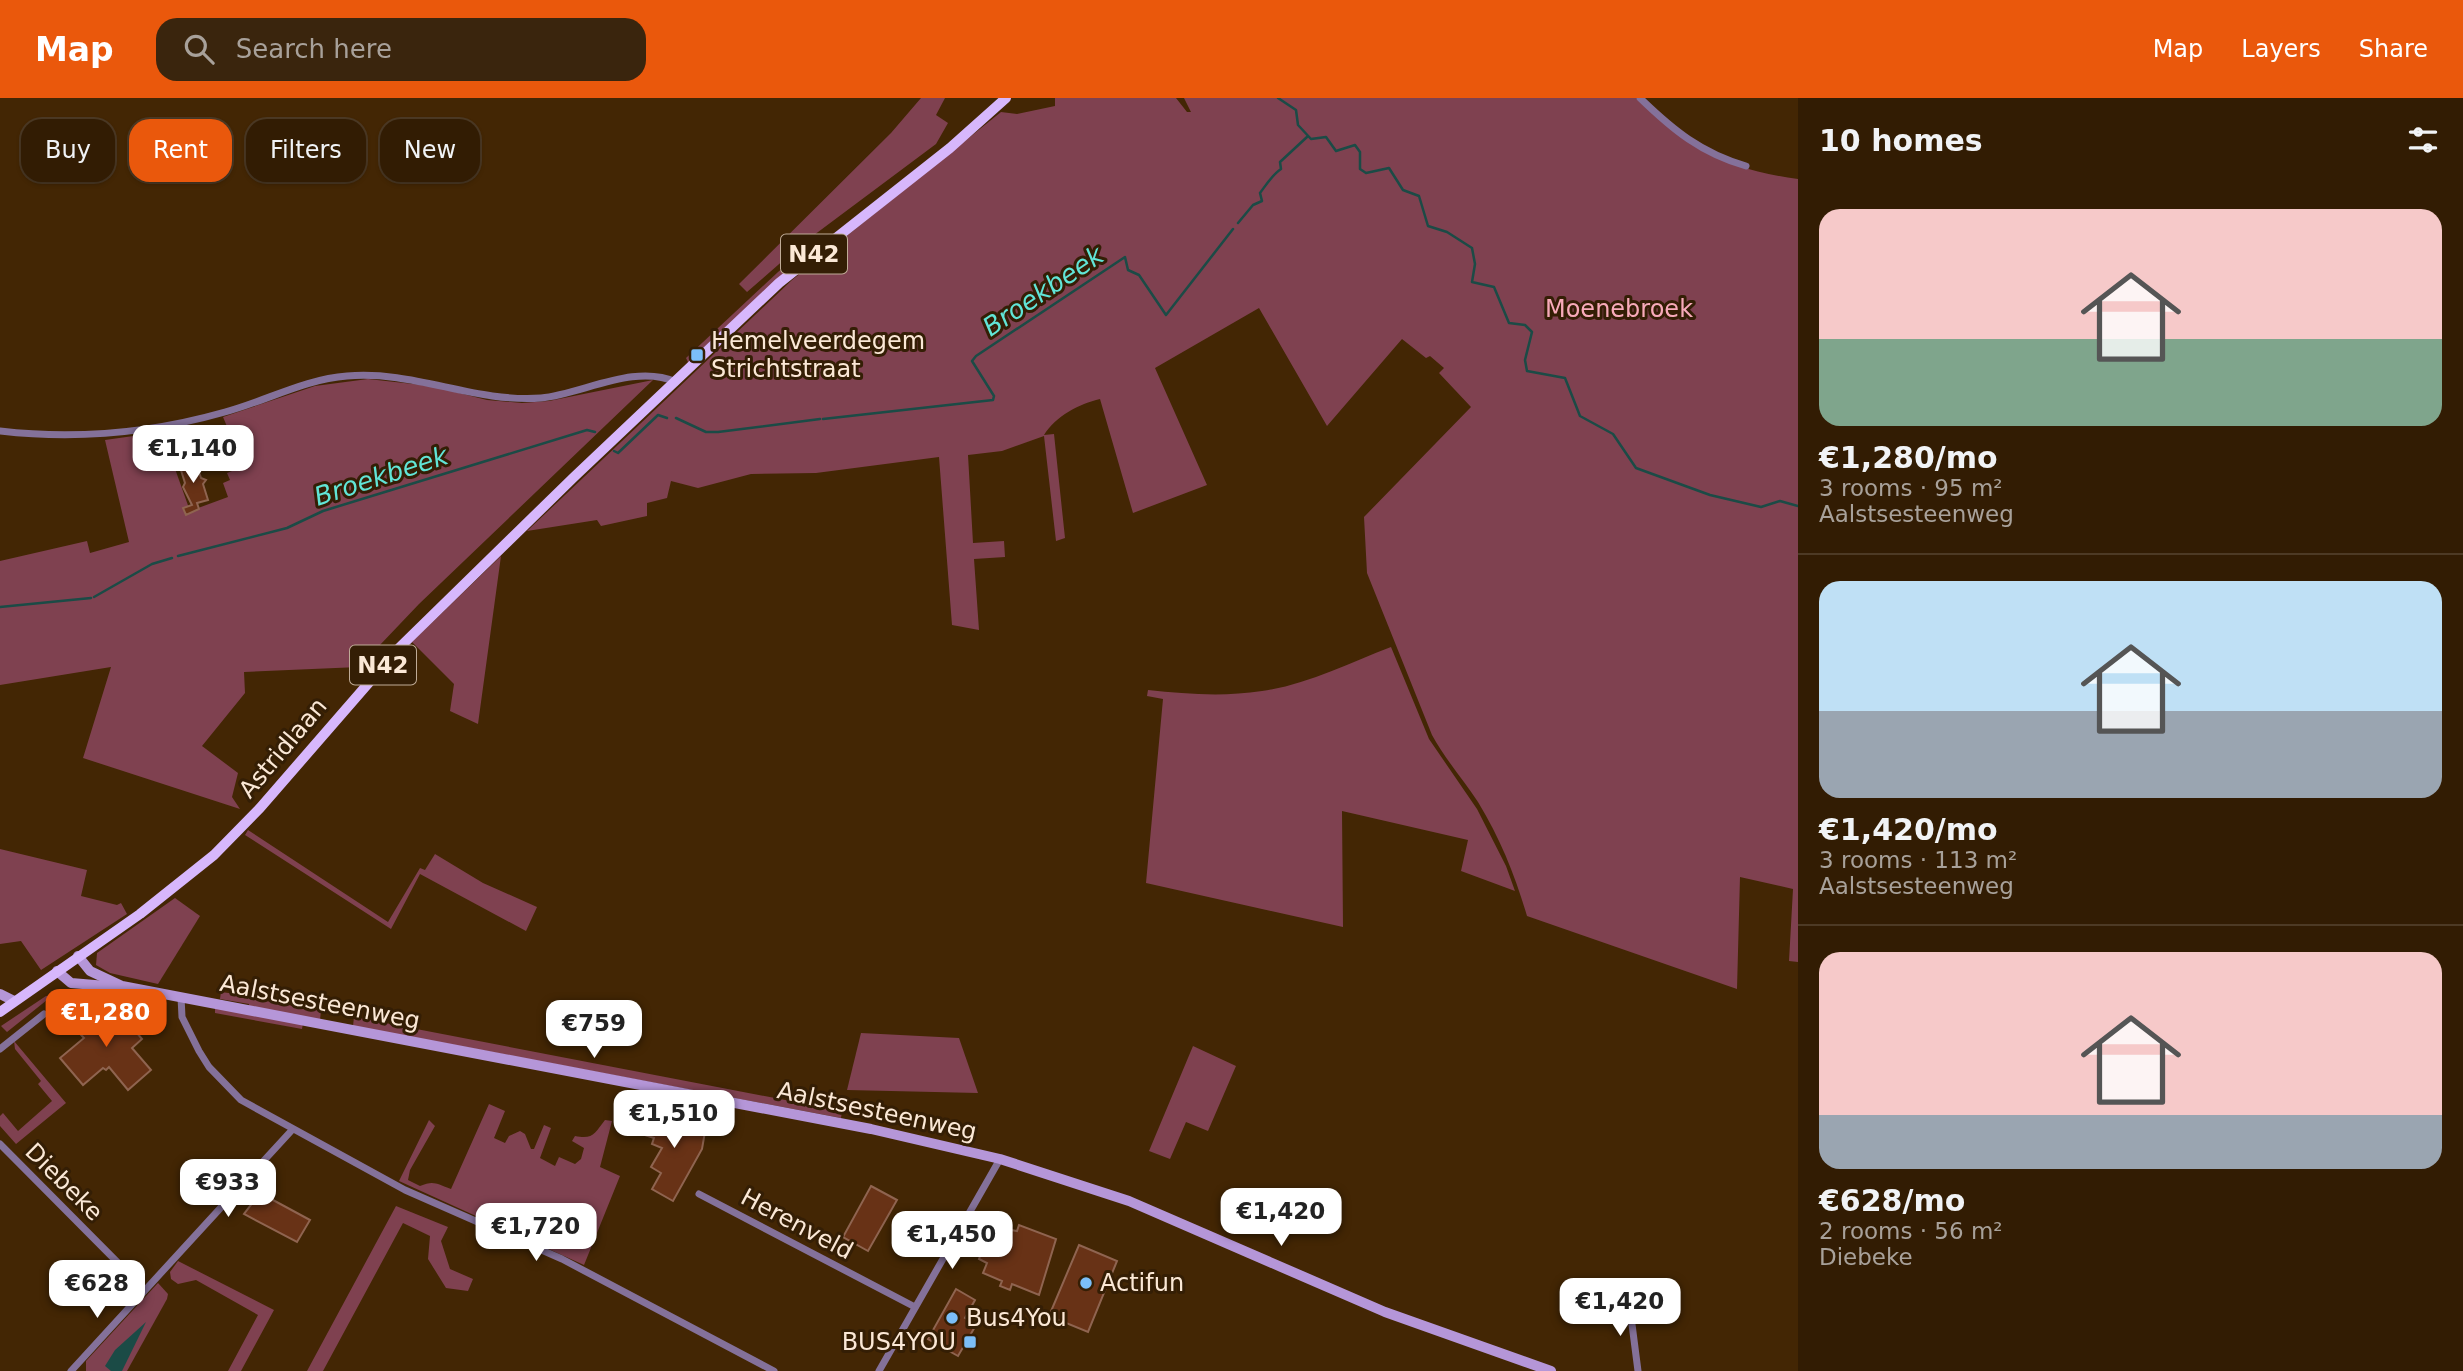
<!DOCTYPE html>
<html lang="en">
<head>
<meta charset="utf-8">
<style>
  :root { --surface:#321c03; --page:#3a250d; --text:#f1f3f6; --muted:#a8a19a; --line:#4d3a25; --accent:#ea580c }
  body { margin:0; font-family:"DejaVu Sans",sans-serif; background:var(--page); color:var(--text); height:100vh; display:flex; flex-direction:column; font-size:26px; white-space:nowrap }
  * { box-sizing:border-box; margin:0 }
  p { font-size:23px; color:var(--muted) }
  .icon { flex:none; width:38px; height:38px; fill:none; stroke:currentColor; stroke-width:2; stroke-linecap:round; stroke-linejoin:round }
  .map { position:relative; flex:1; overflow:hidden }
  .panel { display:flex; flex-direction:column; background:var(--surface); width:665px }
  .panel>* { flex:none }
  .guide { position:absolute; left:21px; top:21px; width:665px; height:63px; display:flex; gap:14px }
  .price { position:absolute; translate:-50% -60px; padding:0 16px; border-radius:14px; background:#fff; color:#222; font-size:23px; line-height:46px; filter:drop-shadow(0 2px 4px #0008) }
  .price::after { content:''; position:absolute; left:50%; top:42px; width:21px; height:16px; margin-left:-10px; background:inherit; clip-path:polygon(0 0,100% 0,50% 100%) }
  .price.on { background:var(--accent); color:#fff }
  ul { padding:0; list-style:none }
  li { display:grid; align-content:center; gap:14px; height:371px; padding:0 21px }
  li+li { border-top:2px solid var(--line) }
  li span { display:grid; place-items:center; height:217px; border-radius:21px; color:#555 }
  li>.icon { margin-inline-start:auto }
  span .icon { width:126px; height:126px; fill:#fffc; stroke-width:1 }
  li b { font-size:30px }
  h2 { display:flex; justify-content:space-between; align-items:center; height:84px; padding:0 21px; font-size:30px }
  .chip { padding:0 24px; border-radius:21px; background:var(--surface); box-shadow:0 2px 5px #0004,0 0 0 2px var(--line); font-size:24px; line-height:63px }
  .chip.on { background:var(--accent); color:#fff }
  header { display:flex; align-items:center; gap:42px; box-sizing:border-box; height:98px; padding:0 35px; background:var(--accent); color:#fff }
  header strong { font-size:33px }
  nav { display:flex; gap:38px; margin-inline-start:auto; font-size:24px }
  .search { width:490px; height:63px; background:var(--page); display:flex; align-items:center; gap:18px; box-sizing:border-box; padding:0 24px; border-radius:21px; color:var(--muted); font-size:26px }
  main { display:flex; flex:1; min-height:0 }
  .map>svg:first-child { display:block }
  .green { fill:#7f4150 }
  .water { fill:#1b4b46 }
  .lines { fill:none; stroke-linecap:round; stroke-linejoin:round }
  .stream { stroke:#1b4b46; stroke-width:2.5 }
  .building { fill:#683216; stroke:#8f6450; stroke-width:2 }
  .street { stroke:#84719a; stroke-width:7 }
  .secondary { stroke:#b596d8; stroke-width:10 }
  .primary { stroke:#d7b7fc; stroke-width:10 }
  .poi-dot { fill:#7bbef8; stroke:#341e05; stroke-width:2.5 }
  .labels { text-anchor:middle; stroke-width:6; stroke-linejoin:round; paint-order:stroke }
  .shield { fill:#341e05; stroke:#bfab97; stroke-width:2 }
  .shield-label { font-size:23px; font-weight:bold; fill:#fbe8d6 }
  .park-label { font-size:24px; fill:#f8aaba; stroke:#341e05 }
  .poi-label { font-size:24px; fill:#fbe8d6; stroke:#341e05; text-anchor:start }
  .street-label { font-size:24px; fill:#fbe8d6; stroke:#341e05 }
  .water-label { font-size:26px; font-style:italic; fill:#61e5d7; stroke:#341e05 }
</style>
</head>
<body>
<header>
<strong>Map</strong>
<div class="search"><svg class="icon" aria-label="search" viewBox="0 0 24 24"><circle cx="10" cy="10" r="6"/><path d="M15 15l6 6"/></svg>Search here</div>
<nav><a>Map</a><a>Layers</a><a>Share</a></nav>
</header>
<main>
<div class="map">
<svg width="1798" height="1273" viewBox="0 0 1798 1273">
  <rect width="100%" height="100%" fill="#432604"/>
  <g class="green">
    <polygon points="921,0 945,0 936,17 948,25 936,46 802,146 747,194 739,186 891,35"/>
    <path d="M1055,0h121l11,14h4l-7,-14h452c53,50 88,71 162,81v783l-9,-1 4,-72 -53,-12 -3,112 -210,-73c-12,-41 -27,-78 -49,-114 -15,-23 -33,-43 -46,-67l-65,-162 -3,-56 107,-110 -32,-34 5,-5 -14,-12 -4,2 -24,-19 -75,87 -68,-118 -104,60 52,117 -74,28 -33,-114c-21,5 -44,17 -56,36l10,-1 11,104 -9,3 -12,-105 -42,15 -34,4 5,88 31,-2 1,16 -31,2 5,71 -27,-5 -13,-168 -123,16 -65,1 -53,14 -27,-7 -4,17 -20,5v13l-46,10 -4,-6 -70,11 265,-251 209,-168 16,2 38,-8z"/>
    <polygon points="824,138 826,141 689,266 686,260 778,174"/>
    <polygon points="368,281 431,288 487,302 522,305 549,303 653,282 419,506 359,569 244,574 245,595 202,648 238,675 232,699 240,711 83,660 111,569 0,587 0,463 87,443 90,455 129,444 105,342 162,334 190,413 228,399 223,385 230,382 227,375 237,371 235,364 241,362 223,319 315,288"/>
    <polygon points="501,458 478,626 450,613 454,586 412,544"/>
    <path d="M1391,549l38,92 48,70 29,57 9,25 -54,-20 7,-31 -126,-29 1,116 -197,-44 17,-184 -16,-3 1,-6c38,4 75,7 114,1 44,-6 87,-28 129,-44z"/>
    <polygon points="248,732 388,824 420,770 425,772 435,756 483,785 537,809 526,833 420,776 391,831 245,737"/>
    <polygon points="0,751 87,772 81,798 117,807 121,805 127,816 41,872 21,843 0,846"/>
    <polygon points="175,800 200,818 158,886 110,875 96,867 97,855"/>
    <polygon points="243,892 252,893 250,900 321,913 320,922 304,919 302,931 215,915 215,908 248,914 249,906 220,901 221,894 236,896"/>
    <polygon points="70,896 143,904 126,919 121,914 92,910 80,920 59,899 47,902 7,934 1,928 46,898"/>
    <polygon points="354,919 842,1013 841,1020 353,928"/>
    <polygon points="861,935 959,940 978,995 847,992"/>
    <polygon points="14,943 66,1005 16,1046 0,1028 0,1018 3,1015 18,1033 52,1003 38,986 41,983 15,951"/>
    <polygon points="1193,948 1236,968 1208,1033 1186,1024 1170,1061 1149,1053"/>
    <path d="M489,1006l16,7 -11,27 11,5 4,-7 11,-5 5,3 6,15h3l10,-24 7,3 -11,30 15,8 4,-9 16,7 6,-5 3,-11 -12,-7 3,-5c18,4 20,-3 30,-16l7,1 -12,46 20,9 -36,89 -185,-84 30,-61 6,6 -25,44 -2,10 12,6c14,-6 17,-2 31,3z"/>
    <polygon points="396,1108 448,1129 441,1143 450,1171 473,1181 468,1193 446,1190 428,1161 430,1138 403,1125 323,1273 307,1273"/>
    <polygon points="178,1163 274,1212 241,1273 228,1273 258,1217 196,1182 178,1186 171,1181 170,1174"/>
    <polygon points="158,1185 168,1196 167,1201 127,1273 86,1273 86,1263"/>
  </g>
  <polygon class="water" points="146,1224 122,1273 111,1273 105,1268 115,1252"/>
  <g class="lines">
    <g class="stream">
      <polyline points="1278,0 1296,12 1298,27 1311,41 1326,39 1336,53 1355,47 1360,54 1360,71 1366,75 1389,70 1403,92 1419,98 1428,128 1447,134 1472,150 1475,166 1472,184 1494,189 1509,225 1525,227 1532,234 1525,262 1527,273 1565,280 1580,318 1613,336 1636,370 1710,397 1761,409 1780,403 1798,408"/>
      <path d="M1238,125l15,-18 9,-4 -2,-8c6,-8 12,-18 21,-24l-1,-7 27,-25"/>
      <polyline points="676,320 706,334 718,334 820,321"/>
      <polyline points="823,321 993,302 994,298 972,263 976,258 1125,159 1128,172 1139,177 1166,217 1233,131"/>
      <polyline points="614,353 618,355 658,317 667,320"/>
      <polyline points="178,458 287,430 323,413 587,332 595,334"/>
      <polyline points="94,499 152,466 172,460"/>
      <polyline points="0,509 91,500"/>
    </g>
  </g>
  <g class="building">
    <polygon points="195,361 201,380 206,382 203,386 208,402 197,405 199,411 186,417 183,410 192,407 183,389 185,385 179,366"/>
    <polygon points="91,912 121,916 142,941 132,950 151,972 128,992 109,969 106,972 103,970 83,987 60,960 84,940 73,928"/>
    <polygon points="653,1012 706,1028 702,1051 673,1103 652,1091 661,1075 651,1069 662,1050 652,1046 654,1040 645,1037"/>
    <polygon points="871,1088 897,1102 868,1153 843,1139"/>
    <polygon points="260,1095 310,1122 297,1144 244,1116"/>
    <polygon points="1000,1125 1011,1132 1017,1133 1019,1127 1056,1141 1039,1197 1012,1186 1010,1192 1000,1188 1002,1183 983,1175 987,1165 979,1161 989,1134 988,1130"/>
    <polygon points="1079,1147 1117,1163 1088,1234 1049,1218"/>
    <polygon points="956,1191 975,1202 965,1220 976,1227 958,1258 928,1241"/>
  </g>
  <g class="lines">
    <g class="street">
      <path d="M1640,0c33,32 61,55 106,68"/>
      <path d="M0,333c77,9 151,2 225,-19 41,-11 80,-33 122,-36 67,-6 127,27 194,22 42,-4 93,-35 135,-16"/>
      <polyline points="181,899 182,919 199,953 209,969 241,1002 405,1092 562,1161 774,1273"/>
      <polyline points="0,951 44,916"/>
      <polyline points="0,1046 144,1191"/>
      <polyline points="699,1096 915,1209"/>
      <polyline points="1629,1203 1638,1273"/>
      <polyline points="71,1273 292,1032"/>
      <polyline points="879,1273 1000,1061"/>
    </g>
    <g class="secondary">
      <polyline points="78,858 90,873 122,888 871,1031 1000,1061 1129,1103 1385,1214 1551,1273"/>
      <polyline points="57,873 71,885 118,889"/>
      <polyline points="0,896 14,903"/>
    </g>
    <polyline class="primary" points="0,914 140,816 214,757 260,710 399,550 574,379 779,185 950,50 1006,0"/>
  </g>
  <g class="poi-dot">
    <rect x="690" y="250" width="14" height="14" rx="3.5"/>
    <circle cx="1086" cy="1185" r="7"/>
    <circle cx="952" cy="1220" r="7"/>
    <rect x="963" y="1237" width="14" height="14" rx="3.5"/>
  </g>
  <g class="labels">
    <g class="shield">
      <rect x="781" y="136.5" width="66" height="39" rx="5"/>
      <rect x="350" y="547.5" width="66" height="39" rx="5"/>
    </g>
    <g class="shield-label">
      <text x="814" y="164">N42</text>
      <text x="383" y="575">N42</text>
    </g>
    <g class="park-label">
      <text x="1619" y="219">Moenebroek</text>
    </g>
    <g class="poi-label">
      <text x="711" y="251">Hemelveerdegem<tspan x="711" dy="28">Strichtstraat</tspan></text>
      <text x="1100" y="1193">Actifun</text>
      <text x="966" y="1228">Bus4You</text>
      <text x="956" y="1252" text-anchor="end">BUS4YOU</text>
    </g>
    <g class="street-label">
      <text transform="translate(283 650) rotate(-50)" y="8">Astridlaan</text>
      <text transform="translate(320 904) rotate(11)" y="8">Aalstsesteenweg</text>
      <text transform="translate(877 1013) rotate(12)" y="8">Aalstsesteenweg</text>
      <text transform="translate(64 1084) rotate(45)" y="8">Diebeke</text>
      <text transform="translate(797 1126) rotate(28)" y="8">Herenveld</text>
    </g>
    <g class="water-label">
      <text transform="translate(1043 193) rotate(-34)" y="9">Broekbeek</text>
      <text transform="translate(381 378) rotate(-18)" y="9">Broekbeek</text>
    </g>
  </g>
</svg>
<b class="price" style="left:193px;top:387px">€1,140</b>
<b class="price on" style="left:106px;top:951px">€1,280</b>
<b class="price" style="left:594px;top:962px">€759</b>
<b class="price" style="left:674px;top:1052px">€1,510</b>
<b class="price" style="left:228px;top:1121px">€933</b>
<b class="price" style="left:1281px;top:1150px">€1,420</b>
<b class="price" style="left:536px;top:1165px">€1,720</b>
<b class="price" style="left:952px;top:1173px">€1,450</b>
<b class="price" style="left:97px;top:1222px">€628</b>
<b class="price" style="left:1620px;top:1240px">€1,420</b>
<div class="guide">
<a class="chip">Buy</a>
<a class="chip on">Rent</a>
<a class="chip">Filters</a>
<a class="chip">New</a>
</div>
</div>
<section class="panel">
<h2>10 homes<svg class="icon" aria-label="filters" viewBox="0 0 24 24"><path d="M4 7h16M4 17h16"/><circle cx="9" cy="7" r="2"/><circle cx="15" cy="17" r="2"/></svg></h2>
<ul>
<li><span style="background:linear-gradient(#f6c9c9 60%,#7fa58c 0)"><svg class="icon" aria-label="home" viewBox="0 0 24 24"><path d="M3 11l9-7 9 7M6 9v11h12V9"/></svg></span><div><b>€1,280/mo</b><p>3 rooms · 95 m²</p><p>Aalstsesteenweg</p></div></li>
<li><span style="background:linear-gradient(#bfe0f5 60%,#9aa5b1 0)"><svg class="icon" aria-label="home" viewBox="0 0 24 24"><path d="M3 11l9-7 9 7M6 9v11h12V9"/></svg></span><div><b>€1,420/mo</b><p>3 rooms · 113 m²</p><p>Aalstsesteenweg</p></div></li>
<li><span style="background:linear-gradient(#f6c9c9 75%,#9aa5b1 0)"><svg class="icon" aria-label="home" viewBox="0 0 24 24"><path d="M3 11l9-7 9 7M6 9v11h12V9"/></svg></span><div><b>€628/mo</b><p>2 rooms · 56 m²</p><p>Diebeke</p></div></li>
</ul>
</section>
</main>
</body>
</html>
